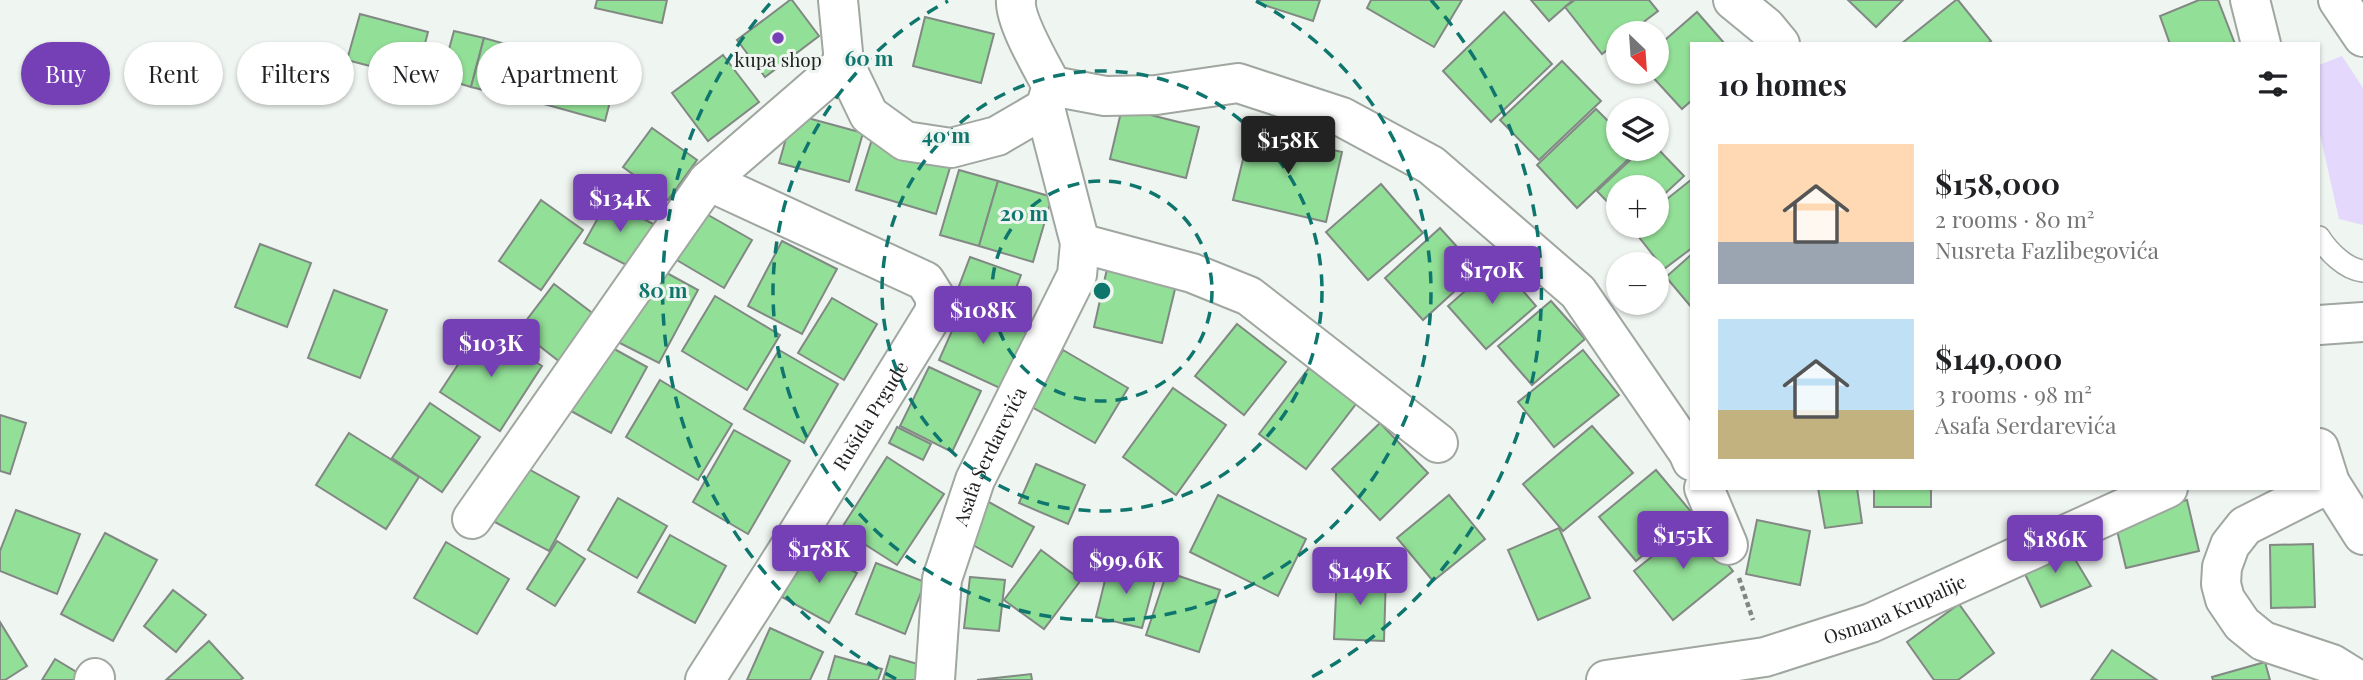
<!DOCTYPE html>
<html lang="en">
<head>
<meta charset="utf-8">
<style>
  :root { --surface:#fff; --page:#f6f6f6; --text:#202124; --muted:#757577; --accent:#753fb5 }
  body { margin:0; font-family:"Playfair Display",serif; background:var(--page); color:var(--text); height:100vh; display:flex; flex-direction:column; font-size:26px; white-space:nowrap }
  * { box-sizing:border-box; margin:0 }
  p { font-size:23px; color:var(--muted) }
  .icon { flex:none; width:38px; height:38px; fill:none; stroke:currentColor; stroke-width:2; stroke-linecap:round; stroke-linejoin:round }
  .map { position:relative; flex:1; overflow:hidden }
  .side { position:absolute; left:1690px; top:42px; width:630px; height:448px; display:flex; flex-direction:column; background:var(--surface); border-radius:0px; box-shadow:0 2px 5px #0004 }
  .side>* { flex:none }
  .top-card { position:absolute; left:21px; top:42px; width:665px; height:63px; display:flex; gap:14px }
  .needle { width:46px; rotate:155deg }
  .tools { position:absolute; left:1606px; top:21px; display:grid; gap:14px }
  .tools a { display:grid; place-items:center; width:63px; height:63px; border-radius:50%; background:var(--surface); box-shadow:0 2px 5px #0004; font-size:35px }
  .price { position:absolute; translate:-50% -60px; padding:0 16px; border-radius:7px; background:var(--accent); color:#fff; font-size:23px; line-height:46px; filter:drop-shadow(0 2px 4px #0008) }
  .price::after { content:''; position:absolute; left:50%; top:42px; width:21px; height:16px; margin-left:-10px; background:inherit; clip-path:polygon(0 0,100% 0,50% 100%) }
  .price.selected { background:#222; color:#fff }
  ul { padding:0; list-style:none }
  li { display:flex; align-items:center; gap:21px; height:175px; padding:0 28px }
  li span { display:grid; place-items:center; flex:none; width:196px; height:140px; border-radius:0px; color:#555 }
  li>.icon { margin-inline-start:auto }
  span .icon { width:84px; height:84px; fill:#fffc; stroke-width:1 }
  li b { font-size:30px }
  h2 { display:flex; justify-content:space-between; align-items:center; height:84px; padding:0 28px; font-size:30px }
  .pill { padding:0 24px; border-radius:32px; background:var(--surface); box-shadow:0 2px 5px #0004; font-size:24px; line-height:63px }
  .pill.selected { background:var(--accent); color:#fff }
  .map>svg:first-child { display:block }
  .green { fill:#e4d8fc }
  .building { fill:#92df97; stroke:#828883; stroke-width:2 }
  .lines { fill:none; stroke-linecap:round; stroke-linejoin:round }
  .service-casing { stroke:#a0a6a0; stroke-width:24 }
  .minor-casing { stroke:#a0a6a0; stroke-width:42 }
  .tertiary-casing { stroke:#a0a6a0; stroke-width:42 }
  .path { stroke:#828582; stroke-width:4.5; stroke-dasharray:5 3.5; stroke-linecap:butt }
  .service { stroke:#fff; stroke-width:21 }
  .minor { stroke:#fff; stroke-width:38 }
  .tertiary { stroke:#fff; stroke-width:38 }
  .ring { fill:none; stroke:#0f766e; stroke-width:3.5; stroke-dasharray:12 9 }
  .poi-dot { fill:#753fb5; stroke:#eff5f0; stroke-width:2.5 }
  .labels { text-anchor:middle; stroke-width:6; stroke-linejoin:round; paint-order:stroke }
  .poi-label { font-size:19px; fill:#202220; stroke:#eff5f0 }
  .street-label { font-size:19px; fill:#202220; stroke:#eff5f0 }
  .centre { fill:#0f766e; stroke:#eff5f0; stroke-width:3.5 }
  .ring-label { font-size:21px; text-anchor:middle; font-weight:bold; fill:#0f766e; stroke:#eff5f0; stroke-width:6; stroke-linejoin:round; paint-order:stroke }
</style>
</head>
<body>
<div class="map">
<svg width="2363" height="680" viewBox="0 0 2363 680">
  <rect width="100%" height="100%" fill="#eff5f0"/>
  <polygon class="green" points="2342,56 2363,88 2363,225 2339,219 2319,130 2319,65"/>
  <g class="building">
    <polygon points="597,0 667,0 662,23 595,8"/>
    <polygon points="790,0 792,0 819,36 765,77 737,40"/>
    <polygon points="1259,0 1320,0 1313,21 1258,3"/>
    <polygon points="1371,0 1462,0 1434,47 1367,8"/>
    <polygon points="1531,0 1573,0 1549,21"/>
    <polygon points="1575,0 1649,0 1658,11 1629,33 1619,33 1619,41 1602,54 1565,7"/>
    <polygon points="1848,0 1903,0 1876,27"/>
    <polygon points="1956,0 1958,0 1991,41 1986,44 1901,44"/>
    <polygon points="2199,0 2218,0 2235,44 2170,44 2160,16"/>
    <polygon points="1504,12 1552,64 1491,122 1443,71"/>
    <polygon points="1697,12 1725,44 1692,44 1692,100 1682,109 1648,72 1657,72 1657,47"/>
    <polygon points="360,14 428,32 416,78 347,60"/>
    <polygon points="925,17 994,34 981,83 913,66"/>
    <polygon points="454,31 484,38 471,87 441,78"/>
    <polygon points="484,38 520,48 507,96 471,87"/>
    <polygon points="550,52 618,71 605,121 537,102"/>
    <polygon points="723,55 759,102 708,141 672,93"/>
    <polygon points="1562,61 1601,101 1539,160 1500,120"/>
    <polygon points="1122,108 1199,127 1186,178 1110,159"/>
    <polygon points="1596,109 1619,132 1619,149 1635,149 1637,151 1577,208 1537,165"/>
    <polygon points="793,114 863,133 849,182 779,163"/>
    <polygon points="652,128 697,160 668,200 623,167"/>
    <polygon points="1250,131 1342,152 1326,222 1233,200"/>
    <polygon points="873,136 952,161 936,214 856,190"/>
    <polygon points="1657,148 1684,176 1657,201 1657,187 1619,187 1619,214 1597,191 1642,149"/>
    <polygon points="959,170 998,181 979,246 940,235"/>
    <polygon points="1692,179 1692,248 1664,269 1631,227 1657,226 1657,207"/>
    <polygon points="998,181 1052,197 1033,262 979,246"/>
    <polygon points="1381,184 1423,233 1368,280 1326,232"/>
    <polygon points="541,200 583,230 541,290 499,261"/>
    <polygon points="608,200 655,225 632,268 584,243"/>
    <polygon points="703,212 752,240 724,288 675,259"/>
    <polygon points="1440,228 1478,270 1423,320 1385,278"/>
    <polygon points="782,241 837,269 802,334 748,306"/>
    <polygon points="260,244 311,263 287,327 235,307"/>
    <polygon points="1692,254 1692,308 1666,277"/>
    <polygon points="970,257 1021,275 1007,312 956,294"/>
    <polygon points="1498,262 1536,306 1486,349 1448,306"/>
    <polygon points="654,266 698,290 659,363 614,340"/>
    <polygon points="1107,269 1176,285 1162,343 1094,327"/>
    <polygon points="554,284 595,315 560,362 519,330"/>
    <polygon points="334,290 387,310 360,378 308,358"/>
    <polygon points="715,296 780,335 747,390 682,351"/>
    <polygon points="832,298 877,324 844,380 798,353"/>
    <polygon points="1551,301 1585,339 1532,385 1498,346"/>
    <polygon points="964,304 1028,333 1002,389 939,360"/>
    <polygon points="1237,324 1286,362 1244,415 1195,376"/>
    <polygon points="482,328 542,366 500,431 440,392"/>
    <polygon points="607,345 647,367 611,433 571,411"/>
    <polygon points="779,350 838,384 804,443 744,409"/>
    <polygon points="1063,350 1128,388 1095,443 1030,406"/>
    <polygon points="1583,350 1619,395 1554,447 1518,402"/>
    <polygon points="929,367 981,391 952,452 900,426"/>
    <polygon points="1309,368 1356,404 1306,469 1259,434"/>
    <polygon points="660,380 732,424 698,480 626,437"/>
    <polygon points="1173,388 1226,425 1176,495 1123,457"/>
    <polygon points="430,403 480,437 442,492 392,458"/>
    <polygon points="0,415 26,423 10,474 0,471"/>
    <polygon points="1380,423 1428,473 1380,520 1332,469"/>
    <polygon points="1592,426 1633,473 1563,531 1523,484"/>
    <polygon points="897,427 931,444 923,460 889,443"/>
    <polygon points="734,430 790,461 748,534 693,502"/>
    <polygon points="349,433 419,477 386,529 316,485"/>
    <polygon points="887,457 944,494 897,565 841,529"/>
    <polygon points="1036,464 1085,485 1068,524 1019,503"/>
    <polygon points="523,466 579,497 549,551 493,521"/>
    <polygon points="1656,470 1693,514 1636,561 1599,517"/>
    <polygon points="1818,488 1857,488 1862,523 1825,528"/>
    <rect x="1874" y="488" width="57" height="19"/>
    <polygon points="1218,495 1306,539 1278,596 1190,552"/>
    <polygon points="1449,495 1485,539 1433,581 1397,538"/>
    <polygon points="618,498 667,526 637,578 588,550"/>
    <polygon points="2187,500 2199,551 2126,568 2114,518"/>
    <polygon points="987,501 1034,527 1012,567 964,540"/>
    <polygon points="16,510 80,534 57,594 0,571 0,551"/>
    <polygon points="1757,520 1810,531 1800,585 1746,574"/>
    <polygon points="1694,523 1733,571 1673,620 1634,571"/>
    <polygon points="1559,528 1590,598 1538,620 1508,550"/>
    <polygon points="105,533 157,560 113,641 61,614"/>
    <polygon points="670,535 726,566 695,623 638,592"/>
    <polygon points="557,541 585,559 555,606 527,589"/>
    <polygon points="2064,541 2091,586 2041,607 2021,566"/>
    <polygon points="446,542 509,579 477,634 414,598"/>
    <polygon points="2313,544 2315,607 2271,608 2270,545"/>
    <polygon points="809,548 857,573 829,623 782,597"/>
    <polygon points="1041,550 1081,580 1044,629 1004,600"/>
    <polygon points="876,563 925,582 905,634 856,614"/>
    <polygon points="1109,564 1156,576 1142,628 1096,617"/>
    <polygon points="1167,572 1220,590 1199,652 1146,635"/>
    <polygon points="1337,573 1386,575 1384,641 1334,639"/>
    <polygon points="970,577 1005,580 999,631 964,628"/>
    <polygon points="173,590 206,615 176,652 144,626"/>
    <polygon points="1959,604 1994,653 1958,680 1934,680 1907,642"/>
    <polygon points="0,622 27,666 5,680 0,680"/>
    <polygon points="770,628 823,652 810,680 747,680"/>
    <polygon points="209,641 243,678 240,680 166,680"/>
    <polygon points="2112,650 2157,680 2091,680"/>
    <polygon points="835,656 882,669 878,680 828,680"/>
    <polygon points="890,656 921,665 917,680 883,680"/>
    <polygon points="55,659 83,676 81,680 42,680"/>
    <polygon points="2265,662 2270,680 2213,680 2212,677"/>
    <polygon points="1031,674 1032,680 977,680"/>
  </g>
  <g class="lines">
    <g class="service-casing">
      <path id="service" d="M2319,237c9,14 26,32 44,34"/>
    </g>
    <g class="minor-casing">
      <g id="minor">
        <polyline points="838,0 844,63 869,115 905,141 951,148 997,136 1045,108 1052,86 1105,96 1156,95 1238,83 1342,117 1431,165 1578,292 1688,452 1692,461"/>
        <path d="M1016,0c-2,20 26,67 36,86"/>
        <polyline points="1733,0 1766,27 1780,44"/>
        <polyline points="2338,0 2363,37"/>
        <polyline points="1080,243 1192,273 1249,296 1438,443"/>
        <polyline points="2319,325 2363,322"/>
        <polyline points="2330,483 2245,526 2230,545 2222,567 2221,584 2225,599 2242,624 2263,641 2332,664 2358,680"/>
        <polyline points="1704,488 1728,545"/>
        <polyline points="472,519 708,181 844,63"/>
        <polyline points="94,680 95,678"/>
        <path id="s1" d="M705,680l81,-127 149,-242v-14l-10,-16 -217,-100"/>
        <path id="s2" d="M935,680l7,-101 33,-99 102,-205 3,-32 -35,-135"/>
        <path id="s3" d="M1606,680l159,-23 106,-34 297,-135"/>
      </g>
    </g>
    <g class="tertiary-casing">
      <g id="tertiary">
        <polyline points="2250,0 2261,44"/>
        <polyline points="2319,448 2330,483 2363,535"/>
      </g>
    </g>
    <polyline class="path" points="1739,578 1753,620"/>
    <use href="#service" class="service"/>
    <use href="#minor" class="minor"/>
    <use href="#tertiary" class="tertiary"/>
  </g>
  <g class="ring">
    <circle cx="1102" cy="291" r="110"/>
    <circle cx="1102" cy="291" r="220"/>
    <path d="M1256 1A329 329 0 1 1 948 1"/>
    <path d="M896 679A439 439 0 0 1 773 0M1431 0A439 439 0 0 1 1308 679"/>
  </g>
  <circle class="poi-dot" cx="778" cy="38" r="7"/>
  <g class="labels">
    <g class="poi-label">
      <text x="778" y="67">kupa shop</text>
    </g>
    <g class="street-label">
      <text dy="7" stroke="none"><textPath href="#s1" startOffset="312">Rušida Prgude</textPath></text>
      <text dy="7" stroke="none"><textPath href="#s2" startOffset="233">Asafa Serdarevića</textPath></text>
      <text dy="7" stroke="none"><textPath href="#s3" startOffset="299">Osmana Krupalije</textPath></text>
    </g>
  </g>
  <circle cx="1102" cy="291" r="10" class="centre"/>
  <g class="ring-label">
    <text x="869" y="66">60 m</text>
    <text x="946" y="143">40 m</text>
    <text x="1024" y="221">20 m</text>
    <text x="663" y="298">80 m</text>
  </g>
</svg>
<div class="tools">
<a><svg class="needle" viewBox="-14 -14 28 28"><path d="M0-13l5 13h-10z" fill="#e53935"/><path d="M0 13l5-13h-10z" fill="#757577"/></svg></a>
<a><svg class="icon" aria-label="layers" viewBox="0 0 24 24"><path d="M12 4l9 5-9 5-9-5zM3 14l9 5 9-5"/></svg></a>
<a>+</a>
<a>−</a>
</div>
<b class="price selected" style="left:1288px;top:176px">$158K</b>
<b class="price" style="left:620px;top:234px">$134K</b>
<b class="price" style="left:1492px;top:306px">$170K</b>
<b class="price" style="left:983px;top:346px">$108K</b>
<b class="price" style="left:491px;top:379px">$103K</b>
<b class="price" style="left:1683px;top:571px">$155K</b>
<b class="price" style="left:2055px;top:575px">$186K</b>
<b class="price" style="left:819px;top:585px">$178K</b>
<b class="price" style="left:1126px;top:596px">$99.6K</b>
<b class="price" style="left:1360px;top:607px">$149K</b>
<div class="top-card">
<a class="pill selected">Buy</a>
<a class="pill">Rent</a>
<a class="pill">Filters</a>
<a class="pill">New</a>
<a class="pill">Apartment</a>
</div>
<section class="side">
<h2>10 homes<svg class="icon" aria-label="filters" viewBox="0 0 24 24"><path d="M4 7h16M4 17h16"/><circle cx="9" cy="7" r="2"/><circle cx="15" cy="17" r="2"/></svg></h2>
<ul>
<li><span style="background:linear-gradient(#ffd9b3 70%,#9aa5b1 0)"><svg class="icon" aria-label="home" viewBox="0 0 24 24"><path d="M3 11l9-7 9 7M6 9v11h12V9"/></svg></span><div><b>$158,000</b><p>2 rooms · 80 m²</p><p>Nusreta Fazlibegovića</p></div></li>
<li><span style="background:linear-gradient(#bfe0f5 65%,#c2b280 0)"><svg class="icon" aria-label="home" viewBox="0 0 24 24"><path d="M3 11l9-7 9 7M6 9v11h12V9"/></svg></span><div><b>$149,000</b><p>3 rooms · 98 m²</p><p>Asafa Serdarevića</p></div></li>
</ul>
</section>
</div>
</body>
</html>
